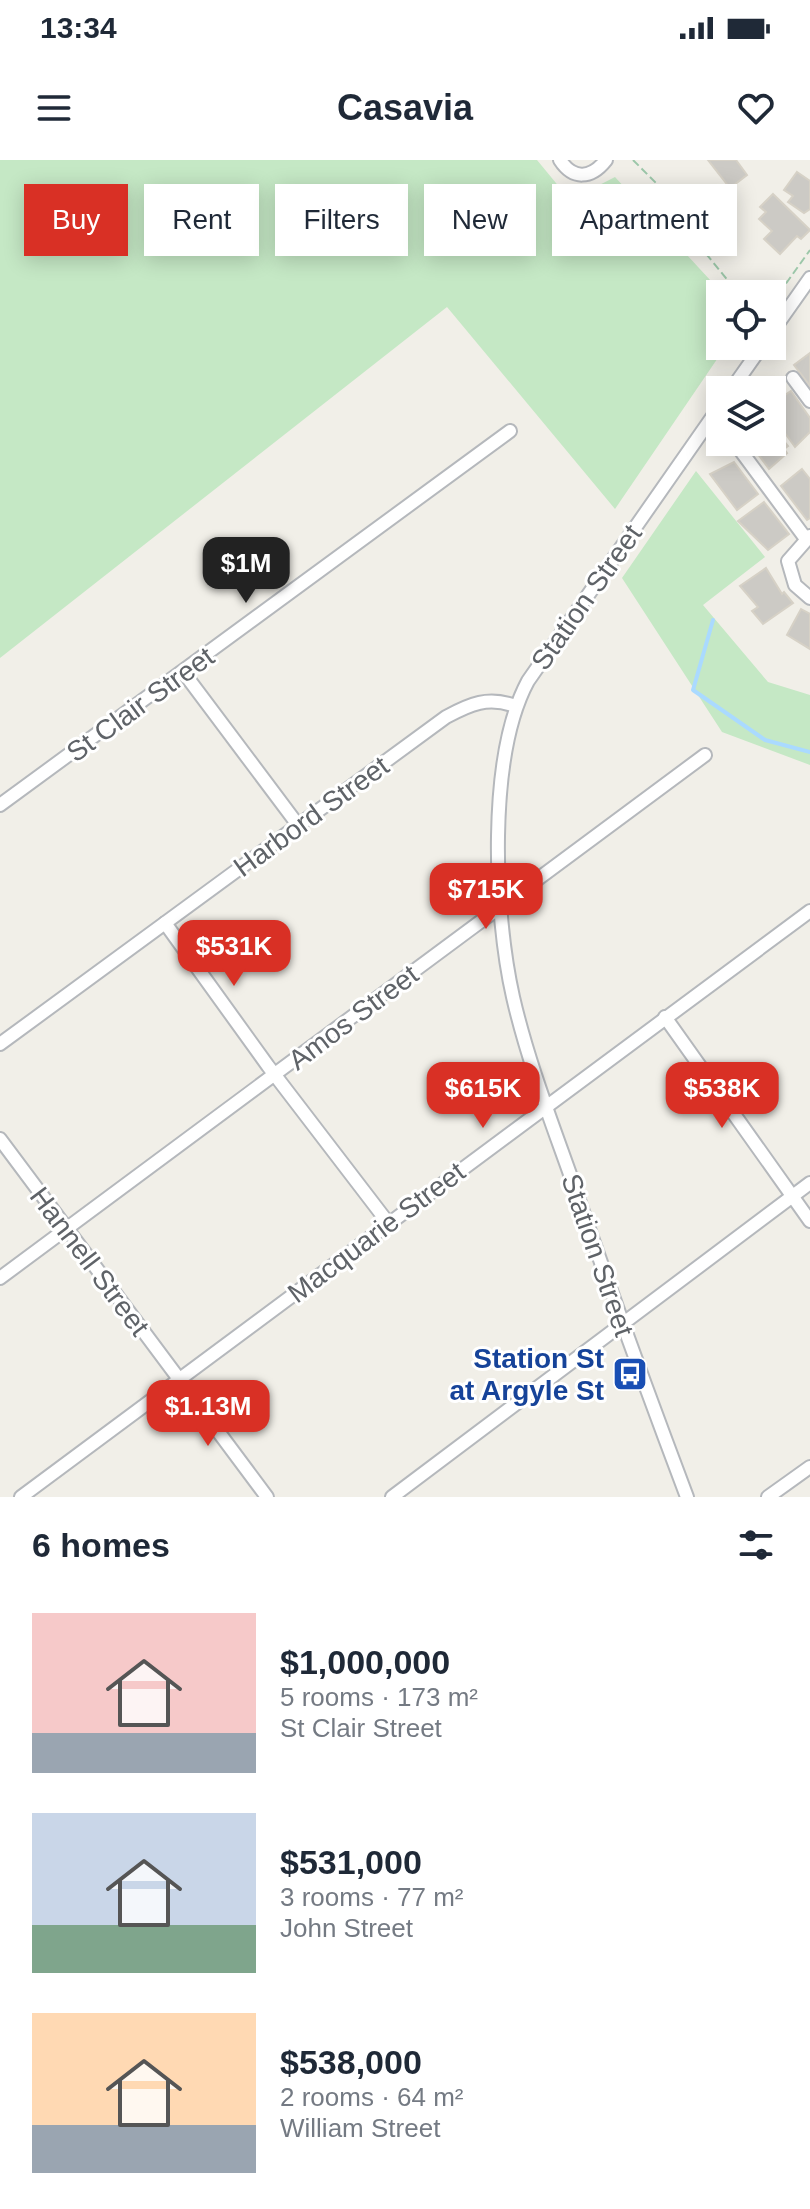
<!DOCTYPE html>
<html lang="en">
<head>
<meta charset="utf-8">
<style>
  :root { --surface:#fff; --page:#f2f2f3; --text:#1f2937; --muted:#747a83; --accent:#d93025 }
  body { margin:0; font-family:Arial,sans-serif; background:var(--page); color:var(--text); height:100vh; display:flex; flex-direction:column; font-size:30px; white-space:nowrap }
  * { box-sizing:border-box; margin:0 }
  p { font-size:26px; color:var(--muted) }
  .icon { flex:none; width:44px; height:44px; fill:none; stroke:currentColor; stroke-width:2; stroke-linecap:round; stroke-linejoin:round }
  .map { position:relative; height:1337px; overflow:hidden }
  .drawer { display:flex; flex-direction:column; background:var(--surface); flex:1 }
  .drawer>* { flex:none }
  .hud { position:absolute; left:24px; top:24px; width:762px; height:72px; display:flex; gap:16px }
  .fabs { position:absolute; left:706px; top:120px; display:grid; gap:16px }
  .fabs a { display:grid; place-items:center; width:80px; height:80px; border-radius:0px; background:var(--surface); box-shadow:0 4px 20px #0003; font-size:40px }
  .price { position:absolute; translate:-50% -68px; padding:0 18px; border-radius:16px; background:var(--accent); color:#fff; font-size:26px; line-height:52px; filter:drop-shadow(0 2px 4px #0008) }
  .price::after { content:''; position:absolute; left:50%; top:48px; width:24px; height:18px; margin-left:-12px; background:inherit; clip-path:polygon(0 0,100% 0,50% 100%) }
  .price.on { background:#222; color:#fff }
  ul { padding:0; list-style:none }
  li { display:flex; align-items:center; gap:24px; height:200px; padding:0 32px }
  li span { display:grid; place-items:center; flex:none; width:224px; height:160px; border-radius:0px; color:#555 }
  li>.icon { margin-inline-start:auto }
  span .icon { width:96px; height:96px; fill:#fffc; stroke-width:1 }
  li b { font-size:34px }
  h2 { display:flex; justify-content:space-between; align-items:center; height:96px; padding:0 32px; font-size:34px }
  .chip { padding:0 28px; border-radius:0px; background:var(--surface); box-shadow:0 4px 20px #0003; font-size:28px; line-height:72px }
  .chip.on { background:var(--accent); color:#fff }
  .status { display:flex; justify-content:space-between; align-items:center; height:56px; padding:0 40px; background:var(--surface); direction:ltr }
  .status svg { height:22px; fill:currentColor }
  header { display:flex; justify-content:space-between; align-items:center; height:104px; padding:0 32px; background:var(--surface); font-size:36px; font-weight:800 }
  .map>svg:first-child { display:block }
  .green { fill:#c5e8c5 }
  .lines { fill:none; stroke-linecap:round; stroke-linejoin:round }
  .stream { stroke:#aadaff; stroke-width:4 }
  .building { fill:#cccac5; stroke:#d6d1c6; stroke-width:2 }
  .minor-casing { stroke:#b5b8bc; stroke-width:16 }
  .path { stroke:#9cc7a9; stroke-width:2; stroke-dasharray:8 4; stroke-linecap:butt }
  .minor { stroke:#fff; stroke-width:12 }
  .labels { text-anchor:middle; stroke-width:6; stroke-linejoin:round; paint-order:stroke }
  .street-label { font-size:28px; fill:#5f6368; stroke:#fff }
  .transit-label { font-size:28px; font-weight:bold; fill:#164399; stroke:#fff; text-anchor:end }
</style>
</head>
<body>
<div class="status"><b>13:34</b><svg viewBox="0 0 49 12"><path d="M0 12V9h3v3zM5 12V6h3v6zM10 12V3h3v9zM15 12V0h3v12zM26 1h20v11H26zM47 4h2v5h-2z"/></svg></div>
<header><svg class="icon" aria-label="menu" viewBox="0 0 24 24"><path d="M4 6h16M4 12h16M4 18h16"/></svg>Casavia<svg class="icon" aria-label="heart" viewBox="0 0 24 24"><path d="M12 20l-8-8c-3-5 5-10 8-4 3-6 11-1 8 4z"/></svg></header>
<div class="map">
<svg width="810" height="1337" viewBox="0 0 810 1337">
  <rect width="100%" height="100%" fill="#f1efe8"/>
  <g class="green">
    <polygon points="0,0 537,0 570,40 615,17 723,134 720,134 720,186 726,186 615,349 447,147 0,498"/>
    <polygon points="696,311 765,397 703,445 768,522 810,535 810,605 722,572 622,418"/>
  </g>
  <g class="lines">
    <polyline class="stream" points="713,460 693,530 765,580 810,592"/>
  </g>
  <g class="building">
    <polygon points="708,0 736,0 747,15 730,28"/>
    <polygon points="797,12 810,21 810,49 804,53 788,42 793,36 784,30"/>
    <polygon points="773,34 810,70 801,79 797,76 780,94 764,79 772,71 759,59 766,52 760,47"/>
    <polygon points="810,193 810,226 794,205"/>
    <polygon points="791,231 810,258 810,272 795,287 772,255 772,244"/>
    <polygon points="774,269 788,286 784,289 787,293 769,309 749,282 772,282"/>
    <polygon points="734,302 758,334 737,350 710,314"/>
    <polygon points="802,309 810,319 810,358 807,360 781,326"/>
    <polygon points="764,342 789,374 768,390 738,361"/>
    <polygon points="766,408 782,434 784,432 793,443 763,464 752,451 758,447 740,426"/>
    <polygon points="801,449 810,454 810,489 787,475"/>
  </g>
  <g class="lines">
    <g class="minor-casing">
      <g id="minor">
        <path d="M560,0c13,20 31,19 46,0"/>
        <polyline points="772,172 810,118"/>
        <polyline points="793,218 810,241"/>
        <polyline points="731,230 762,186"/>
        <polyline points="735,283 806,379"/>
        <polyline points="810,376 788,401 795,425 810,438"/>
        <polyline points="184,513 298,665"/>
        <polyline points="0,645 510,271"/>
        <polyline points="165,763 268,906 389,1064"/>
        <polyline points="665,857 810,1061"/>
        <path d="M0,884l446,-327c24,-13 42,-21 69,-11"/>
        <polyline points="0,979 267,1337"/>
        <polyline points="0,1118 705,595"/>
        <polyline points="21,1337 810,751"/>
        <polyline points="392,1337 810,1023"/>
        <path d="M687,1337c-40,-106 -79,-213 -116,-320 -21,-59 -44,-119 -58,-180 -19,-84 -26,-240 15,-316l192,-275"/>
        <polyline points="768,1337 810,1307"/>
      </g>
    </g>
    <g class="path">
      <polyline points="633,0 664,31 676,57 739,134"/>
      <polyline points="772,143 810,90"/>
    </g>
    <use href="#minor" class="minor"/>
  </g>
  <defs>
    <g id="bus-square" transform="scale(1.8)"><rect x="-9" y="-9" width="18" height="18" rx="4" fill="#1a4fb4" stroke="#fff"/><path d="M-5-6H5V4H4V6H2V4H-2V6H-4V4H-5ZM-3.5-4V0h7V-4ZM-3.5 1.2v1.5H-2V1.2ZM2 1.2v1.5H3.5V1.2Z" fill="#fff"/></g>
  </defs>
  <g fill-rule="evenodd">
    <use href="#bus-square" x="630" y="1214"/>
  </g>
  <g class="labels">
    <g class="street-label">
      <text transform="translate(586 437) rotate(-55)" y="10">Station Street</text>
      <text transform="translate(140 544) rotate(-36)" y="10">St Clair Street</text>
      <text transform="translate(311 656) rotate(-36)" y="10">Harbord Street</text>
      <text transform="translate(353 857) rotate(-37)" y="10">Amos Street</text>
      <text transform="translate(376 1072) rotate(-37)" y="10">Macquarie Street</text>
      <text transform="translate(598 1095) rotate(71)" y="10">Station Street</text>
      <text transform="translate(90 1101) rotate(53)" y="10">Hannell Street</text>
    </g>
    <g class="transit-label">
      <text x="604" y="1208">Station St<tspan x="604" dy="32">at Argyle St</tspan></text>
    </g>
  </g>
</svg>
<div class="fabs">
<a><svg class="icon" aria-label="locate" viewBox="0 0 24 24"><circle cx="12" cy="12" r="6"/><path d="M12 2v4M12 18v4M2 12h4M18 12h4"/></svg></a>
<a><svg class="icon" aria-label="layers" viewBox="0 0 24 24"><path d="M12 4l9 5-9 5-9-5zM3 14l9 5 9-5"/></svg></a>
</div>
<b class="price on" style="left:246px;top:445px">$1M</b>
<b class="price" style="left:486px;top:771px">$715K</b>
<b class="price" style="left:234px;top:828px">$531K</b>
<b class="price" style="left:483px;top:970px">$615K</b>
<b class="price" style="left:722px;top:970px">$538K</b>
<b class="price" style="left:208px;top:1288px">$1.13M</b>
<div class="hud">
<a class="chip on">Buy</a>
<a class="chip">Rent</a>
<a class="chip">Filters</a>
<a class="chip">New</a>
<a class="chip">Apartment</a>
</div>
</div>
<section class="drawer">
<h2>6 homes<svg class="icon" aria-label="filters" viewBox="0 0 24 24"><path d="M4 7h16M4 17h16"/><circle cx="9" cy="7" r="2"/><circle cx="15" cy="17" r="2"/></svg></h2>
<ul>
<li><span style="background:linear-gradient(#f6c9c9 75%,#9aa5b1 0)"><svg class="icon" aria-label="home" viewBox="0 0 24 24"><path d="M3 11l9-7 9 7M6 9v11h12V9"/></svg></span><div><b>$1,000,000</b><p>5 rooms · 173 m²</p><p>St Clair Street</p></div></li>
<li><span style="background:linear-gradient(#c9d6e8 70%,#7fa58c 0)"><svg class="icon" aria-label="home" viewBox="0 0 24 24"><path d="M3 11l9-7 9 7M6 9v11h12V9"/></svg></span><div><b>$531,000</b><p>3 rooms · 77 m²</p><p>John Street</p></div></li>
<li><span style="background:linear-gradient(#ffd9b3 70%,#9aa5b1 0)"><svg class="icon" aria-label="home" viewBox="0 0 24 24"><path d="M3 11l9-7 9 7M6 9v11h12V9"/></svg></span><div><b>$538,000</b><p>2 rooms · 64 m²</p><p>William Street</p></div></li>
</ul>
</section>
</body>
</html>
